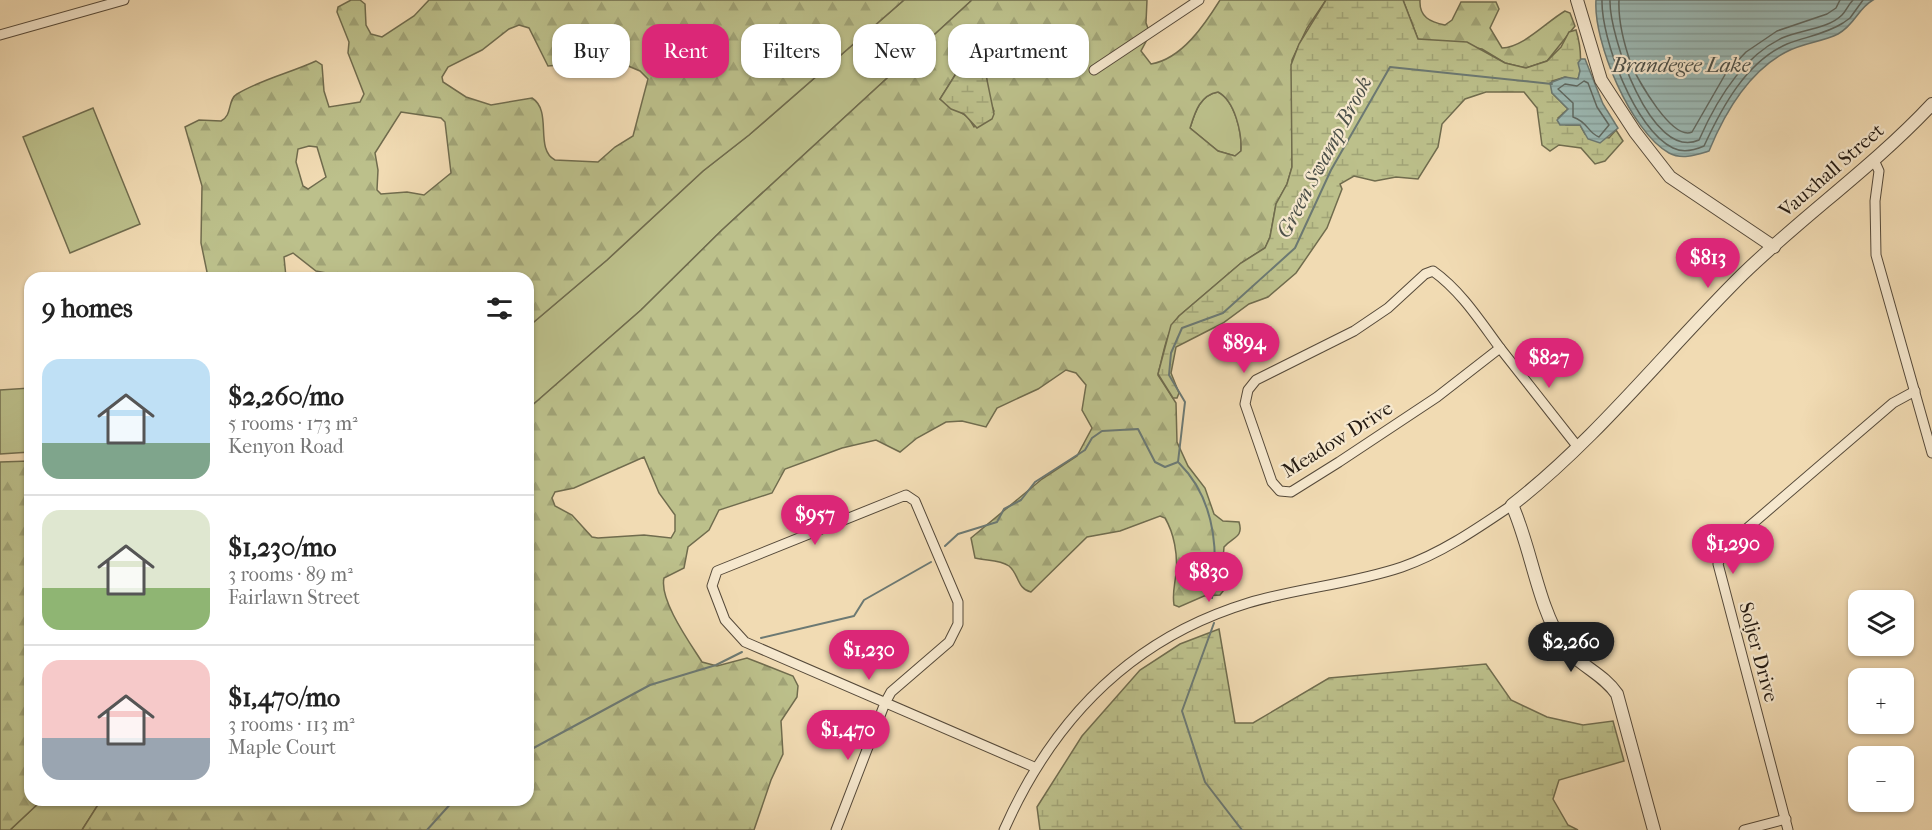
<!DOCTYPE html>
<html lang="en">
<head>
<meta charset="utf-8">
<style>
  :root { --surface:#fff; --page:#f6f6f6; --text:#222; --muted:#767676; --line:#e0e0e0; --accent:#db2777 }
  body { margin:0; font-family:"IM FELL French Canon",serif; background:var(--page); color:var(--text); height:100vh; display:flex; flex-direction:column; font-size:22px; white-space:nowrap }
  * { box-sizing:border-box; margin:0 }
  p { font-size:20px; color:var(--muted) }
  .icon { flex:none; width:33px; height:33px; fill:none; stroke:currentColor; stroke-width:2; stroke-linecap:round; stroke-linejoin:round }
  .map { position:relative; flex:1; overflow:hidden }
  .panel { position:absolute; left:24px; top:272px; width:510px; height:534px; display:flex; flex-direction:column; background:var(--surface); border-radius:18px; box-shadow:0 2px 4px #0004 }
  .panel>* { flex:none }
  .guide { position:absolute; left:552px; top:24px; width:570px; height:54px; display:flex; gap:12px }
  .controls { position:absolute; left:1848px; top:590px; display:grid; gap:12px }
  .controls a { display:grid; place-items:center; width:66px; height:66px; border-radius:12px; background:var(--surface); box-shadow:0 2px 4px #0004; font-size:30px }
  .price { position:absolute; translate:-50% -51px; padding:0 14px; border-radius:21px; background:var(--accent); color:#fff; font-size:20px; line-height:39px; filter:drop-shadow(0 2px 3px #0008) }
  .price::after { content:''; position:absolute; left:50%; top:36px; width:18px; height:14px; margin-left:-9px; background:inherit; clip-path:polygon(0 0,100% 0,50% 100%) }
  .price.on { background:#222; color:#fff }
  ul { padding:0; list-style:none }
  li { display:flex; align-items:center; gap:18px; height:150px; padding:0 18px }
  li+li { border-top:2px solid var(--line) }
  li span { display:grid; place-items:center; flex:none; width:168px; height:120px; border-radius:18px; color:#555 }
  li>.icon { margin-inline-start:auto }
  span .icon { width:72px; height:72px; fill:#fffc; stroke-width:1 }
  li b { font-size:26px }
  h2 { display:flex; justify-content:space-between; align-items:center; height:72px; padding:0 18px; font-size:26px }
  .pill { padding:0 21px; border-radius:18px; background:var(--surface); box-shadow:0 2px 4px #0004; font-size:21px; line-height:54px }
  .pill.on { background:var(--accent); color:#fff }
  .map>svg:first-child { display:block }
  .green { fill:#bcc08b; stroke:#706c4e; stroke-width:1.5 }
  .forest { fill:url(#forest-firs); stroke:#706c4e; stroke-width:1.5; fill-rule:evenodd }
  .wetland { fill:url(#wetland-marsh); stroke:#706c4e; stroke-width:1.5 }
  .water { fill:url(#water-rules); stroke:#6c7973; stroke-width:1.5 }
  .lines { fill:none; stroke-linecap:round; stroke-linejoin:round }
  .shore { stroke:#606962; stroke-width:1.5 }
  .stream { stroke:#6c7973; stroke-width:2 }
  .minor-casing { stroke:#564a3a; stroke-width:11 }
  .tertiary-casing { stroke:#564a3a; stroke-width:14 }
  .minor { stroke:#f6e8ce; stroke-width:9 }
  .tertiary { stroke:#f6e8ce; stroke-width:12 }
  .labels { text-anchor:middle; stroke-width:4.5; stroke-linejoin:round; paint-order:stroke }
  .street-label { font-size:20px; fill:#231911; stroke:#f6e8ce }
  .water-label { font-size:21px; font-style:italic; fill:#4d514a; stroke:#f6e8ce }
</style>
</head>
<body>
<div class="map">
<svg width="1932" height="830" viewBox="0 0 1932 830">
  <defs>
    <pattern id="forest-firs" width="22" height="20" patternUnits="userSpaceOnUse" patternTransform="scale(1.5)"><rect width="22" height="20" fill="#bcc08b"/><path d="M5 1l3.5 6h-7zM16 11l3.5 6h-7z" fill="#a1a477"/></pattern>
    <pattern id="wetland-marsh" width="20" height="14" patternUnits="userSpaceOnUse" patternTransform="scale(1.5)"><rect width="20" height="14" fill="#bcc08b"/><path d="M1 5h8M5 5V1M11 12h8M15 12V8" fill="none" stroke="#a1a477"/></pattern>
    <pattern id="water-rules" width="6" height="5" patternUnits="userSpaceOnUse" patternTransform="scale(1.5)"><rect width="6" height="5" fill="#9cb9b4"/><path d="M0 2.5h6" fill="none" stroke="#869e9a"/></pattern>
  </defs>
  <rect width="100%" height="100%" fill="#f1dbb3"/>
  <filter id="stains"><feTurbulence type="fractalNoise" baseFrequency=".00333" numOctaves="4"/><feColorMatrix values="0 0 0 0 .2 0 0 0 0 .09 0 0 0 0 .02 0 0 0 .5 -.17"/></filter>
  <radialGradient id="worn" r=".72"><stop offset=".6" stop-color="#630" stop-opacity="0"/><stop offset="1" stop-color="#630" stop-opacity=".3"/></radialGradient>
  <g class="green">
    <polygon points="904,0 972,0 722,230 641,310 528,409 528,327 607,260 703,171 749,135"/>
    <path d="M1218,92c17,8 24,41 23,59l-6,5 -17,-5 -28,-23c5,-16 10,-33 28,-36z"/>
    <polygon points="93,108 140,224 70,253 23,137"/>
    <polygon points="30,388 30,452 0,454 0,390"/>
    <polygon points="42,800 101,800 82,830 10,830"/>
  </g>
  <g class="forest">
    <path d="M351,0h9l5,4 1,21 5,9 11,3 32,-21 15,-16h475l-155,135 -46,36 -96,89 -79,67v-49l-186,-2 -26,-5 -23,-18 -9,4 2,20h-78l-7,-34 1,-57 -17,-59 14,-7 22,1c12,-6 6,-21 16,-27 25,-15 53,-21 79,-33l6,4 2,26 5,16 31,-5 4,-8 -16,-41 1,-11 -12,-30 1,-5zM519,25l10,3 19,38 11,-1 36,-13 45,19 8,8 -15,57 -18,11 -17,15 -43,-2c-21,-11 -2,-49 -23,-62l-41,7 -25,-8 -23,-15 -1,-5 6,-10 34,-17 27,-21zM401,112l40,6 4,4 6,51 -27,22 -17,-3 -26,2 -4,-4 1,-20 -3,-17zM309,146l8,1 9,30 -18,12 -5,-3 -7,-24 2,-13z"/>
    <path d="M972,0h175l-1,23 4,11 -9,17 10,13c31,-5 54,-40 69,-64h106l-19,28 -15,32v107l-5,17 -11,20 -6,33 -5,11 -24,15 -62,53c-13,16 -16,39 -21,59l18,28 1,39 11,24 17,22 9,26 9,7 16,1c5,16 -7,15 -15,25l-1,12 4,27 -7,9 -16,1 -25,11 -5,-2c-2,-12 1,-20 2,-32 2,-18 -2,-40 -11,-55l-5,-2 -40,15 -33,6 -56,55c-14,-3 -12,-18 -22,-26 -10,-7 -22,-5 -34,-8l-4,-20 71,-59 35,-23 15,-28 -10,-18 4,-25 -10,-12 -10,-3 -28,19 -41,19 -11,19 -24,-6 -16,1 -29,16 -17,14 -24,-12 -34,8 -57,21 -13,24 -53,17 -10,20 -21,17 -4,21 -20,10c-5,22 26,65 38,84l15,4 30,-8 46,18 5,10 -1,11 -16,24 2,33 -12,26 -17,50h-672l19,-30h427v-391l113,-99 81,-80zM957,72l29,3 3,24 5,12 -20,16 -6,-10 -28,-18zM1218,92c17,9 24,41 23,59l-6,5 -17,-5 -28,-23c5,-16 10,-33 28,-36zM644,457l15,36 16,22v16l-4,7 -27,-3 -46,3 -6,-1 -20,-22 -17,-9 -3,-8 3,-6 19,-4z"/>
    <path d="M1403,0h17c-1,17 10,22 25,25l7,-5 9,-18h35l3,7 -9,19 12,20c22,-1 44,-26 63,-37l5,2 5,13 -28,35 -21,7 -21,-5 -23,-14 -64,-10z"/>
    <polygon points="30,461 30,800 42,800 10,830 0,830 0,462"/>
  </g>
  <g class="wetland">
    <path d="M1326,0h77l15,39 49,3 38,21 21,5 21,-7 14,-14 8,-15 7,-2c5,16 6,30 3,47l-3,3 -11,-3 -13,4v12l16,16 -10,9 8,7h14l5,9 24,4 7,-8 7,11 -18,20 -10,3 -14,-16 -22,-3 -9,6 -8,-6 -5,-37 -13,-16h-38l-21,7 -23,25 -4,23 -20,32 -22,-2 -21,4 -21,-5 -14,8 2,5 -15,39 -31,45 -28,24 -19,7 -26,19 -47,24 -5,26 8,20 -2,5h-4l-15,-24 13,-49 8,-9 62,-53 24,-15 5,-11 6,-33 11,-20 5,-17 -1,-102 8,-21z"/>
    <polygon points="980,65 986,75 994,114 992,119 977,128 964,114 951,109 940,99 957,72"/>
    <polygon points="1219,629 1235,723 1253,723 1329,678 1486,664 1511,700 1547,717 1583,725 1613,721 1624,761 1559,780 1553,799 1568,825 1578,830 1040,830 1037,807 1082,736 1140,670 1180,644"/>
  </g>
  <g class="water">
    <path d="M1596,0h277c-16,9 -17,24 -35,34 -16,8 -36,9 -52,18 -38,20 -61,60 -77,99 -13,4 -27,9 -40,2 -38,-21 -76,-111 -73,-153z"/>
    <polygon points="1581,59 1585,59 1603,104 1618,128 1600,143 1588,139 1580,125 1560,125 1557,120 1568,109 1552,93 1550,83 1565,77 1578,79 1580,71 1578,63"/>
  </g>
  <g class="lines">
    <g class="shore">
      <path d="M1602,0c-1,39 33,130 71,148 10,5 22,2 31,-2 18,-39 42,-84 83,-102 18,-7 39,-10 56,-21l7,-5 13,-18"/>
      <path d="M1610,0c-1,35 41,162 89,140 17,-39 43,-83 83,-102 18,-8 46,-9 60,-23 4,-4 6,-10 11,-15"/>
      <path d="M1619,0c-1,21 5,44 12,64 7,16 41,77 61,68l34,-59 20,-21 31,-21 50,-17 9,-6 4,-8"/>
      <path d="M1584,81l4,2 9,24 12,18 -10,12c-11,-4 -11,-15 -26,-20v-14l-15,-14 7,-5 12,2z"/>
    </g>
    <g class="stream">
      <path d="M1179,463c36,36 40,87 33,135"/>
      <polyline points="945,546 958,534 997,522 1004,509 1021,500 1035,482 1085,450 1092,438 1102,431 1138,429 1155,462 1165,467 1178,462 1185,402 1169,375 1171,353 1182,328 1223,313 1295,248 1331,170 1390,67 1552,84"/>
      <polyline points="1214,623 1182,711 1205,782 1242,830"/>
      <polyline points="761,638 854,616 864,600 931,562"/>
      <polyline points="528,751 650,685 716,665 742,652"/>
      <polyline points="427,830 454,800"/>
    </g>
    <g class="minor-casing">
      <g id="minor">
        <polyline points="0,35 124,0"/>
        <polyline points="1094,70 1199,0"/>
        <polyline points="1874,160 1879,171 1875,201 1876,255 1932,453"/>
        <path d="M1433,271c28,20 47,50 67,77l-63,49 -98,65 -48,30 -11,-1 -8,-9 -27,-78 3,-14 8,-10 98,-49 34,-23 37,-34z"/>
        <polyline points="1500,348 1577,446"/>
        <polyline points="836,830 885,703 891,692 949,642 958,624 958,602 915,501 906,495 717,571 712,586 725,620 745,642 1034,767"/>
        <path d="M1004,830c49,-111 126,-191 244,-227 50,-15 104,-19 154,-36 40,-14 76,-39 110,-62"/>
        <polyline points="1744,830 1786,819"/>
        <polyline points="1788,830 1718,564 1722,554 1730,543 1893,403 1915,391"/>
      </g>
    </g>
    <g class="tertiary-casing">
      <g id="tertiary">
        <polyline points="1577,0 1601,80 1635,132 1670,177 1774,247"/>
        <path d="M1654,830l-37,-136c-14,-21 -40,-29 -54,-50 -25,-37 -32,-97 -51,-139 85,-66 155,-156 231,-231 61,-59 131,-108 189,-170"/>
      </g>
    </g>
    <use href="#minor" class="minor"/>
    <use href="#tertiary" class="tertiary"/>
  </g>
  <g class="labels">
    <g class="street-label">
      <text transform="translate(1831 170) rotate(-41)" y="7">Vauxhall Street</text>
      <text transform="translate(1337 439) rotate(-32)" y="7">Meadow Drive</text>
      <text transform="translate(1759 652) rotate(75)" y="7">Soljer Drive</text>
    </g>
    <g class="water-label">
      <text x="1681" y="72">Brandegee Lake</text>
      <text transform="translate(1324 157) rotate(-62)" y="7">Green Swamp Brook</text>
    </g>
  </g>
  <rect width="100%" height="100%" filter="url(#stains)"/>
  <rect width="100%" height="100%" fill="url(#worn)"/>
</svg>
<div class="controls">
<a><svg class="icon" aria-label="layers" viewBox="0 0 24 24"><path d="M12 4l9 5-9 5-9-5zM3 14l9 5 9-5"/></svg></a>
<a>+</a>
<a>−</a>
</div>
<b class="price" style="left:1708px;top:289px">$813</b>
<b class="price" style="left:1244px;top:374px">$894</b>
<b class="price" style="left:1549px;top:389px">$827</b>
<b class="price" style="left:815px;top:546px">$957</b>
<b class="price" style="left:1733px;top:575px">$1,290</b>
<b class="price" style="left:1209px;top:603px">$830</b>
<b class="price on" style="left:1571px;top:673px">$2,260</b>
<b class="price" style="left:869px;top:681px">$1,230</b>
<b class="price" style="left:848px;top:761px">$1,470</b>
<div class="guide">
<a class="pill">Buy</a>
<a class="pill on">Rent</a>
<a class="pill">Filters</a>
<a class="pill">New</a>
<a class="pill">Apartment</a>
</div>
<section class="panel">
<h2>9 homes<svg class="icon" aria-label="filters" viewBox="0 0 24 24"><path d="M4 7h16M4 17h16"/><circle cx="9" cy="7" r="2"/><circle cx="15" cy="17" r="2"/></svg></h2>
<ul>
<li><span style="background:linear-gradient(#bfe0f5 70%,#7fa58c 0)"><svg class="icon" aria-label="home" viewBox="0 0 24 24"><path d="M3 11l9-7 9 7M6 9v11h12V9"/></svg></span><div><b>$2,260/mo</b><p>5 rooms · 173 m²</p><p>Kenyon Road</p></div></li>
<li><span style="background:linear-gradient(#dfe7d0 65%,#8fb573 0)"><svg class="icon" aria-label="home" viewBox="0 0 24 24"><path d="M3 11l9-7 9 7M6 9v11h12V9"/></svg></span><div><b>$1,230/mo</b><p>3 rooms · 89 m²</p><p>Fairlawn Street</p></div></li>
<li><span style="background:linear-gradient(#f6c9c9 65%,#9aa5b1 0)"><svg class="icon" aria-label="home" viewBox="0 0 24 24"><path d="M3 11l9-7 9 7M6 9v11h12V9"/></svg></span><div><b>$1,470/mo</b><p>3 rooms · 113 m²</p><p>Maple Court</p></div></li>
</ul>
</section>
</div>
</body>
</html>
